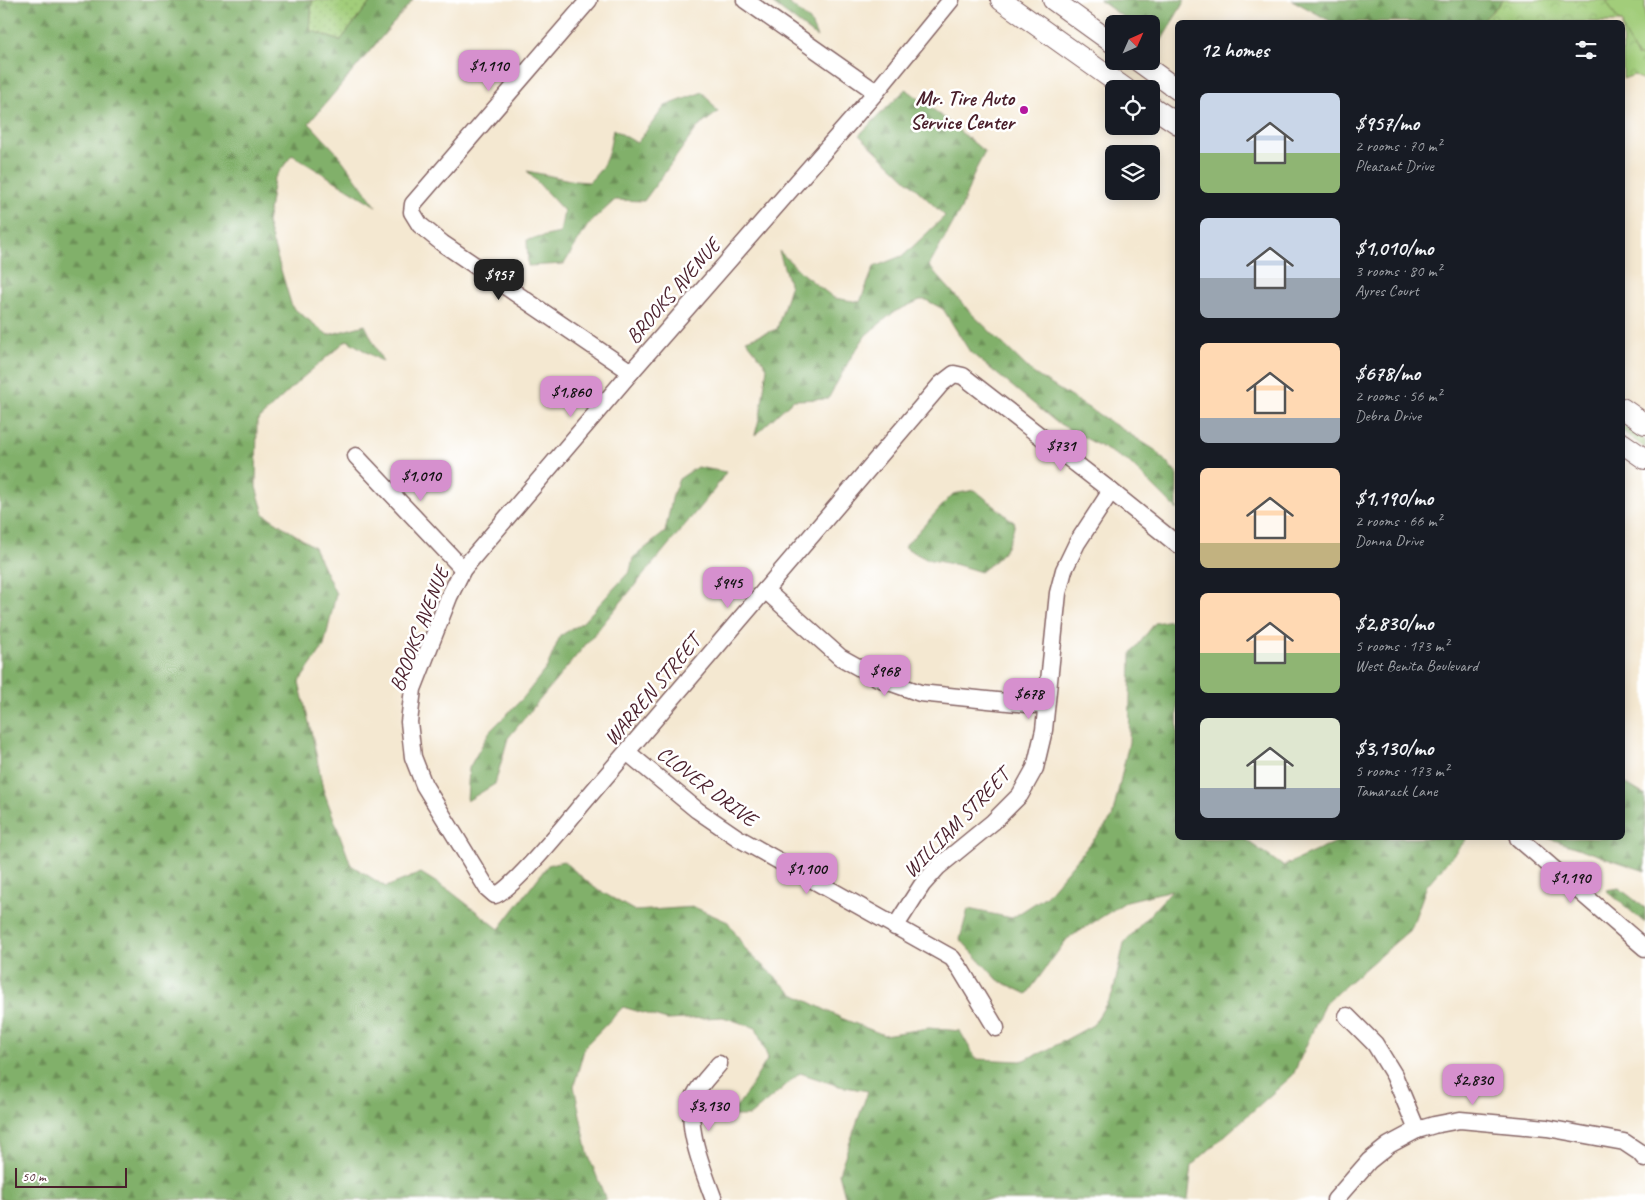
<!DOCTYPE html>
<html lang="en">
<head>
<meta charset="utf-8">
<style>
  :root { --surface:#171b24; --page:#20242c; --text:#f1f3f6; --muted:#9ea1a6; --accent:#d690ce }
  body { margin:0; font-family:Caveat,sans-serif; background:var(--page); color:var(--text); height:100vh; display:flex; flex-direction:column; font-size:19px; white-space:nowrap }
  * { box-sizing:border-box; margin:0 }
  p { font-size:16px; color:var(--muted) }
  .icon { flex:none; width:28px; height:28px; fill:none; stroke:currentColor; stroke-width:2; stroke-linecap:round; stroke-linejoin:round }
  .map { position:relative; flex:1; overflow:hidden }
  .details { position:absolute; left:1175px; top:20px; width:450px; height:820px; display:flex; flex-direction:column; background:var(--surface); border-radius:8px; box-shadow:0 2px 12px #0003 }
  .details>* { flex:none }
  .needle { width:32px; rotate:45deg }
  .fabs { position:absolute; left:1105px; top:15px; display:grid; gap:10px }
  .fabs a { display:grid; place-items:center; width:55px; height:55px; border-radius:8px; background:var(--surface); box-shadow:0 2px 12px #0003; font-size:25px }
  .scale { position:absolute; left:15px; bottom:12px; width:112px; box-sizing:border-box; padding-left:5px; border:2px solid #4a1f2b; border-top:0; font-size:14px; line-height:18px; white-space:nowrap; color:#4a1f2b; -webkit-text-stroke:4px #fff; paint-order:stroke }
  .price { position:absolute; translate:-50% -42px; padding:0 11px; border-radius:10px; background:var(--accent); color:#111; font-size:16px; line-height:32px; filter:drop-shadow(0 1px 2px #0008) }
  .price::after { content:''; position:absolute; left:50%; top:30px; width:15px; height:11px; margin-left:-8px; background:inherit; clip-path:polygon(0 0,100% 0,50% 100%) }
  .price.selected { background:#222; color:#fff }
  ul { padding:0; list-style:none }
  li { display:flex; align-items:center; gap:15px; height:125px; padding:0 25px }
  li span { display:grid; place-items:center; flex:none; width:140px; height:100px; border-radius:8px; color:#555 }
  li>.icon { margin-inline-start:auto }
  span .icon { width:60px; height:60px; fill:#fffc; stroke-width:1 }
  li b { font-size:21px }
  h2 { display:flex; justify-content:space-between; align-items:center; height:60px; padding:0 25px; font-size:21px }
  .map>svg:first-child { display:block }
  .grass { fill:url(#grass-dots); stroke:#767652 }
  .forest { fill:url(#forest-firs); stroke:#66684a }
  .park { fill:url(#park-crowns); stroke:#767652 }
  .pitch { fill:#a2cd7a; stroke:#767652 }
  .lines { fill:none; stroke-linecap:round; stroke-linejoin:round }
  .minor-casing { stroke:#866565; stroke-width:19 }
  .major-casing { stroke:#866565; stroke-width:22 }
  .minor { stroke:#fff; stroke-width:16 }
  .major { stroke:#fff; stroke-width:20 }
  .poi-dot { fill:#b5179e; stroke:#fff; stroke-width:2 }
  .labels { text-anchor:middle; stroke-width:5; stroke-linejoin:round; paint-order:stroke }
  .poi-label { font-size:21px; font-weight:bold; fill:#4a1f2b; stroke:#fff; text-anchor:end }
  .street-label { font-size:21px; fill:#4a1f2b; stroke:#fff }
</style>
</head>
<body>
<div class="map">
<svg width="1645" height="1200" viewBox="0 0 1645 1200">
  <defs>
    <pattern id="grass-dots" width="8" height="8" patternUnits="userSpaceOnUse" patternTransform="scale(1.25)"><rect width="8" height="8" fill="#a2cd7a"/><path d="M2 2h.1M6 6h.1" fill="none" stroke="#8db06a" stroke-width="1.8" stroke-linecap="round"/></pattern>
    <pattern id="forest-firs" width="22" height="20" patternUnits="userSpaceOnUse" patternTransform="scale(1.25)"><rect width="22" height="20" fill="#81b06a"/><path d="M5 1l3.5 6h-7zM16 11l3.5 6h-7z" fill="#6c8f57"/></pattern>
    <pattern id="park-crowns" width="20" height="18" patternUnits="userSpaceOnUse" patternTransform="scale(1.25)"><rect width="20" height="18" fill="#a2cd7a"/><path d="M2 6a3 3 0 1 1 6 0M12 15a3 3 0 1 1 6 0" fill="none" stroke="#8db06a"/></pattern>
  </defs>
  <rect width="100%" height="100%" fill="#fff"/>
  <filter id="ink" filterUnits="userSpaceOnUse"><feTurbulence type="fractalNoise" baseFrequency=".02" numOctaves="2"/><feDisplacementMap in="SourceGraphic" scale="10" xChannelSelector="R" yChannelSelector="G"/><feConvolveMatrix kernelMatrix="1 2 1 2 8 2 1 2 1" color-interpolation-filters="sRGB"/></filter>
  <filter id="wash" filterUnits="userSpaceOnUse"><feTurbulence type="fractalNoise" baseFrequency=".0096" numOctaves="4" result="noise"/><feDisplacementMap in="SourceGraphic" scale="20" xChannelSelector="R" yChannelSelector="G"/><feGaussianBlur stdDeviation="1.12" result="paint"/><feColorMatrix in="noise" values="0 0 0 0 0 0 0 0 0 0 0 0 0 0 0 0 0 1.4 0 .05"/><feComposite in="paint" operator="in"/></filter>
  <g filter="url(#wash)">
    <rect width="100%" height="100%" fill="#f4e8d1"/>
    <g class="grass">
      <polygon points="312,0 372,0 340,41 310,30"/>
      <polygon points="1622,425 1645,440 1645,448 1623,431"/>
    </g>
    <g class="forest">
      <polygon points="0,0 312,0 310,30 340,41 372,0 413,0 309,123 337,153 376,206 292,155 274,179 267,223 292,307 328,335 365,325 383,362 347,340 301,379 257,421 256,487 264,514 314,547 336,594 324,646 299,682 313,739 323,789 351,865 386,887 421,873 450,891 499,929 548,865 563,861 595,888 635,911 694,907 728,922 746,950 792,993 841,1018 884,1035 929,1028 960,1031 976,1059 1021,1061 1047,1050 1093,1025 1113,993 1124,943 1172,890 1127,901 1067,939 1027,994 998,980 960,939 968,909 1012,918 1046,896 1112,818 1129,742 1131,654 1155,623 1177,619 1178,838 1243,838 1283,866 1345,838 1465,838 1466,840 1427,885 1411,929 1325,1003 1293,1075 1192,1165 1188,1200 846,1200 839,1173 868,1091 839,1086 800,1073 750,1116 730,1116 748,1091 768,1058 756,1028 723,1017 667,1020 623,1007 585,1046 574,1086 588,1154 606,1200 0,1200"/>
      <polygon points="768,0 785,0 810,21 817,37"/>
      <polygon points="1099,0 1185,0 1160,43 1151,36 1151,24 1133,24"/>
      <polygon points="1292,0 1504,0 1481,22 1332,22"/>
      <polygon points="906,89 934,110 985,152 975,171 961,209 929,266 970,312 1033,373 1155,450 1177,474 1177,510 1129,462 1056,422 970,352 943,309 926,300 920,300 894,312 866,335 850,359 828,399 793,400 755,435 761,411 767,367 746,340 777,329 790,287 779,251 804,275 834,298 860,302 874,267 904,255 945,216 859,135"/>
      <path d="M703,92l15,20 -21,16 -53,73 -29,-1 -27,25 -24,39 -36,2 -1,-26 33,-7 4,-22 -37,-40 48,10 14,1c18,-17 20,-28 24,-53l24,14 28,-37z"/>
      <polygon points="697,467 726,472 714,490 508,738 495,784 467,801 469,768 490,731 524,697 547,667 560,636 583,622 630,571 633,558 665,532 673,494 679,479"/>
      <path d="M975,490l40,33c-7,28 -13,32 -34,49l-23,-7 -32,-6 -22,-12 49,-53z"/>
      <polygon points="1623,782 1645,795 1645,871 1548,838 1622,838"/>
      <polygon points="1619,888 1645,908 1645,923 1606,890"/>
    </g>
    <polygon class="park" points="1504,0 1645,0 1645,81 1634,75 1623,79 1622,22 1481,22"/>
    <polygon class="pitch" points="1606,0 1645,0 1645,57 1637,56 1623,29 1622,22 1619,22"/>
  </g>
  <g filter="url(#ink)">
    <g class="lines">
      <g class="minor-casing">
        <g id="minor">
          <polyline points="589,0 413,204 412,212 420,225 442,243 631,372"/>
          <polyline points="745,0 876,92"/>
          <path d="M951,0l-75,92 -245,280 -168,197 -14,28 -36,92 -4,33 4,35 11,28 63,103 8,7c15,-2 75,-76 88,-92 119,-140 239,-279 358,-419l13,-10 9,2 148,115 67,54"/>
          <polyline points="356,456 463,569"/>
          <polyline points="765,590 840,657 878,678 920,693 1046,706"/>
          <polyline points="627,752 697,810 738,838 952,958 961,970 996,1028"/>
          <polyline points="1518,838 1645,948"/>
          <polyline points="895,927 922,885 938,867 993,822 1020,795 1035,768 1044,730 1058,593 1064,570 1077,543 1111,491"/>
          <polyline points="1347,1016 1375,1044 1394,1075 1417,1130"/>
          <path d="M714,1200c-10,-28 -31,-76 -19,-105 5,-11 17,-22 24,-31"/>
          <polyline points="1335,1200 1369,1161 1389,1145 1417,1130 1434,1125 1460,1120 1547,1128 1624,1142 1639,1152 1645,1159"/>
        </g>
      </g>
      <g class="major-casing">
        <g id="major">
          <polyline points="1001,0 1126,89"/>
          <polyline points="1053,0 1114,44"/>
          <polyline points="1138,61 1178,90"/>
          <polyline points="1151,106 1178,124"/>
          <polyline points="1622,408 1645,424"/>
          <polyline points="1622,443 1645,459"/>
        </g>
      </g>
      <use href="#minor" class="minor"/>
      <use href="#major" class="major"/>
    </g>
  </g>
  <circle class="poi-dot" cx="1024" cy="110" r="5"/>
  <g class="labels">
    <g class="poi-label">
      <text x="1014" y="105">Mr. Tire Auto<tspan x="1014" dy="24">Service Center</tspan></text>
    </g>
    <g class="street-label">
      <text transform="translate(673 291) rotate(-49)" y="7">BROOKS AVENUE</text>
      <text transform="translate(419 629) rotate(-69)" y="7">BROOKS AVENUE</text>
      <text transform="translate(652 690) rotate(-50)" y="7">WARREN STREET</text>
      <text transform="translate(707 786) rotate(37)" y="7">CLOVER DRIVE</text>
      <text transform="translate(956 823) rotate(-46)" y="7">WILLIAM STREET</text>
    </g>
  </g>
</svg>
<div class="fabs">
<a><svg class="needle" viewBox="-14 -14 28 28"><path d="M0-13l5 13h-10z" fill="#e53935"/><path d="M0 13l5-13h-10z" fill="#9ea1a6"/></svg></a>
<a><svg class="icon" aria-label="locate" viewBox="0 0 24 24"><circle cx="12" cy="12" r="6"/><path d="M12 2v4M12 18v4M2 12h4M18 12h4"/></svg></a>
<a><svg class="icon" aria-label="layers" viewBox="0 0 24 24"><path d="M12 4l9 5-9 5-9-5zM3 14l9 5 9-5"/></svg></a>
</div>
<div class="scale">50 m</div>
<b class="price" style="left:489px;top:92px">$1,110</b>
<b class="price selected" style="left:499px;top:301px">$957</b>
<b class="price" style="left:571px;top:418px">$1,860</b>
<b class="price" style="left:1061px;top:472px">$731</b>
<b class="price" style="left:421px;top:502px">$1,010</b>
<b class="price" style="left:728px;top:609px">$945</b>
<b class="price" style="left:885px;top:697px">$968</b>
<b class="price" style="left:1029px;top:720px">$678</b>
<b class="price" style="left:807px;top:895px">$1,100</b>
<b class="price" style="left:1571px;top:904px">$1,190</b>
<b class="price" style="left:1473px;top:1106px">$2,830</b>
<b class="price" style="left:709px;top:1132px">$3,130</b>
<section class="details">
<h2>12 homes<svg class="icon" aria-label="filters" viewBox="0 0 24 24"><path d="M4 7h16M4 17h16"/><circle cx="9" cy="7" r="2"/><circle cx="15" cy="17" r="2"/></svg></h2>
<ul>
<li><span style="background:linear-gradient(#c9d6e8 60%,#8fb573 0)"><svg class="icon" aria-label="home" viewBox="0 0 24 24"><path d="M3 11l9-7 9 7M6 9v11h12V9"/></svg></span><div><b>$957/mo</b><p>2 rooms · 70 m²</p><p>Pleasant Drive</p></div></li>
<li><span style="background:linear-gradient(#c9d6e8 60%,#9aa5b1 0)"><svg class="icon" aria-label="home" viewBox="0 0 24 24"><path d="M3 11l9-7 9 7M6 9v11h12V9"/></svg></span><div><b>$1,010/mo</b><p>3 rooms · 80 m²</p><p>Ayres Court</p></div></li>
<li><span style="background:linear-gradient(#ffd9b3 75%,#9aa5b1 0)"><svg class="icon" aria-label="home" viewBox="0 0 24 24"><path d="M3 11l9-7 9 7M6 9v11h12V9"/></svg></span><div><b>$678/mo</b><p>2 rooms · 56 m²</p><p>Debra Drive</p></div></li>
<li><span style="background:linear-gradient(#ffd9b3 75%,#c2b280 0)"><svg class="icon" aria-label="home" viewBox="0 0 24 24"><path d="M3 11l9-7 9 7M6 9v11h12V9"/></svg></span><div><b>$1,190/mo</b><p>2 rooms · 66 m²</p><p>Donna Drive</p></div></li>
<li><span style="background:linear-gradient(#ffd9b3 60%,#8fb573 0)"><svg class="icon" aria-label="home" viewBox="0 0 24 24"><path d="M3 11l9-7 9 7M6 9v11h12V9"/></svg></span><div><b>$2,830/mo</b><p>5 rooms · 173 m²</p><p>West Benita Boulevard</p></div></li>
<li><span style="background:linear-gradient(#dfe7d0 70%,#9aa5b1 0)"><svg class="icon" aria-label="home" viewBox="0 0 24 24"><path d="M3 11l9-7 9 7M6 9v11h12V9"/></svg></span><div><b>$3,130/mo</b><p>5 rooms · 173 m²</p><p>Tamarack Lane</p></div></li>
</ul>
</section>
</div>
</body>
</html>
